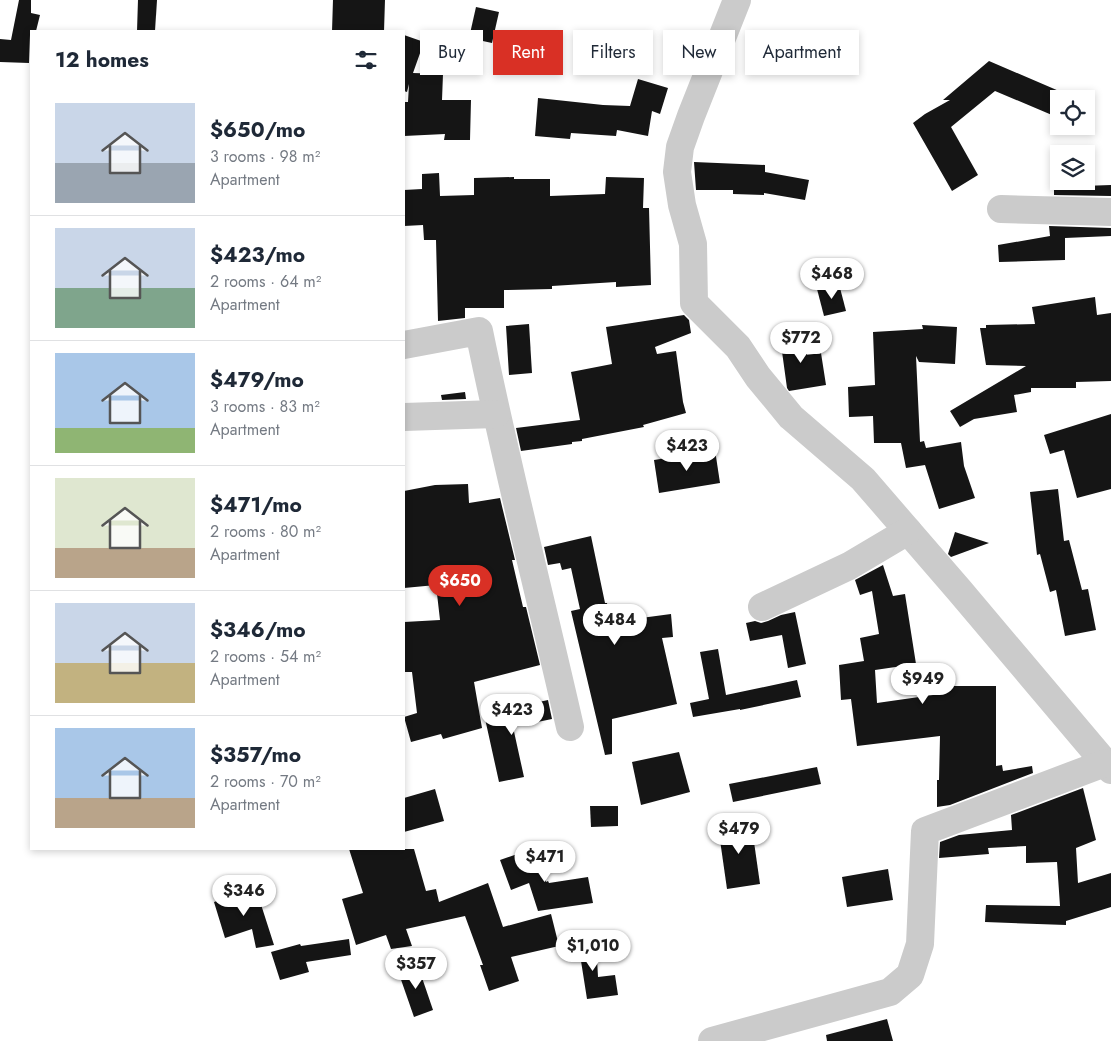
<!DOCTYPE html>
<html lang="en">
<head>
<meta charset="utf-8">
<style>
  :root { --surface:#fff; --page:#f2f2f3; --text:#1f2937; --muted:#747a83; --line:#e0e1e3; --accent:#d93025 }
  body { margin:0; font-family:Jost,sans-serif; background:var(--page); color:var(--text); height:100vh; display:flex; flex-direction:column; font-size:19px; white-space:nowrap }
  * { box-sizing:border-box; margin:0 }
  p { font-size:16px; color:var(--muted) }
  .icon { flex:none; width:28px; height:28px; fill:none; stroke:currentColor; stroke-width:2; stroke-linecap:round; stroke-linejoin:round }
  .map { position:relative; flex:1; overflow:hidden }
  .panel { position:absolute; left:30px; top:30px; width:375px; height:820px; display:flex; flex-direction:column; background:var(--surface); border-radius:0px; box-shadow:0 2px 8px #0003 }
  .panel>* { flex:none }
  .top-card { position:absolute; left:420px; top:30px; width:475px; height:45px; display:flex; gap:10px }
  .controls { position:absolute; left:1050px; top:90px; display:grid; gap:10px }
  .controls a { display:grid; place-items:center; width:45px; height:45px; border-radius:0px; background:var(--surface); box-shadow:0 2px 8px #0003; font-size:25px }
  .price { position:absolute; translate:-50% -42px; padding:0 11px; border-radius:18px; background:#fff; color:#222; font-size:16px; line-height:32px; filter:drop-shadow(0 1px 2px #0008) }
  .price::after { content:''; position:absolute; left:50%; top:30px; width:15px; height:11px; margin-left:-8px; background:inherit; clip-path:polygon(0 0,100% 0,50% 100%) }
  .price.active { background:var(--accent); color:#fff }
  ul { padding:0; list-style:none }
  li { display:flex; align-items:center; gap:15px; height:125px; padding:0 25px }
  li+li { border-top:1px solid var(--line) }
  li span { display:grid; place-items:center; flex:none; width:140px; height:100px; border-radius:0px; color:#555 }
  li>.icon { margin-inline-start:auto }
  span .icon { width:60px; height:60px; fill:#fffc; stroke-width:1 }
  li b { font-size:21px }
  h2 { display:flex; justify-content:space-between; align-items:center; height:60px; padding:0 25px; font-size:21px }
  .tag { padding:0 18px; border-radius:0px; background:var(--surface); box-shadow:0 2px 8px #0003; font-size:18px; line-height:45px }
  .tag.active { background:var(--accent); color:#fff }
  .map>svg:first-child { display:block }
  .building { fill:#151515 }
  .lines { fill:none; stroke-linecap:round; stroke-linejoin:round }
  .minor { stroke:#cbcbcb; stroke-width:28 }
</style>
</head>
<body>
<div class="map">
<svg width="1111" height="1041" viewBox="0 0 1111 1041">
  <rect width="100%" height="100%" fill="#fff"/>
  <g class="building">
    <polygon points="19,0 31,0 31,13 40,15 36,31 31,31 31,35 30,35 29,63 0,62 0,39 11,40"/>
    <polygon points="138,0 157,0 155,31 137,31"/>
    <polygon points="333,0 385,0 384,31 332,31"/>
    <polygon points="476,7 499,12 492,43 469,38"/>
    <polygon points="404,35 424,42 413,73 443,74 442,100 471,100 470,140 444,140 445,134 404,136 404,102 408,102 409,84 407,92 404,91"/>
    <polygon points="989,61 1059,91 1059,118 995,91 951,127 978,175 952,191 913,123 925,114 950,100 943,100"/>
    <polygon points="638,79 668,88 660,114 652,111 648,136 617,130 616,136 571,133 570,139 535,136 538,98 603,105 630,106"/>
    <polygon points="694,162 765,165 765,172 809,180 805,200 764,193 764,195 733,194 733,190 696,190"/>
    <polygon points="439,173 440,196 474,195 474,178 514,177 514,179 550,179 550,196 605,194 606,177 644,178 643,208 649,208 651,285 616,287 616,282 552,286 552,289 504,290 504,308 465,308 465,318 438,321 436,240 424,240 423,225 404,226 404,190 422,189 422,174"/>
    <polygon points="1111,185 1111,196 1054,195 1054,187"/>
    <polygon points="1049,226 1111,228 1111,236 1065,238 1065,260 999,262 998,245 1050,236"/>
    <polygon points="839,284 846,311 824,316 817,289"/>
    <polygon points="1095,297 1097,315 1111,313 1111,381 1076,382 1076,388 1031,388 1031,392 1014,395 1017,412 974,419 960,427 950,411 1026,366 986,365 980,328 986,328 986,325 1035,324 1032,307"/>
    <polygon points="684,315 689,320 691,333 655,347 657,354 676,351 683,402 686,413 643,425 644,427 582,439 582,441 572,442 572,444 521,451 516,428 580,420 571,372 612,364 606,327"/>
    <polygon points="529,324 532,373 509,375 506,326"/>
    <polygon points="922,325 957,327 955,364 919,362 916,356 920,442 924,441 926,448 961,442 964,466 975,498 939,509 925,465 906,468 901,443 874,443 873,416 849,417 848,387 875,385 873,332 923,329"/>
    <polygon points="804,334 807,355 821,353 826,385 789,391 787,388 780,337"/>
    <polygon points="465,392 466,399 442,400 441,395"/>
    <polygon points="1111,414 1111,489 1077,498 1064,450 1050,454 1044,435"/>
    <polygon points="715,450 720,483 659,493 654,460"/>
    <polygon points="468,484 469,503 500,498 515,560 512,560 523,607 526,607 540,665 474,682 482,728 443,739 441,734 411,742 404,717 417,713 412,672 404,672 404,622 440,620 436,585 404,588 404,491 435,485"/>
    <polygon points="1058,489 1064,541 1069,540 1082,590 1088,589 1096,630 1065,636 1056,590 1050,592 1040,554 1037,555 1030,492"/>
    <polygon points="955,532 989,543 951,557 948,554"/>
    <polygon points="591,536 605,603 607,603 611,622 671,614 673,637 662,638 677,704 612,719 612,754 605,755 571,611 580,609 571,568 562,570 560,563 548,565 544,547"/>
    <polygon points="883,565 893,596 905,594 916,664 875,670 877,703 940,694 940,686 996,686 996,766 1002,765 1003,771 1032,766 1033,773 950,805 937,807 937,780 939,780 940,736 857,746 851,699 841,700 839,665 864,661 860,638 879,634 872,591 860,595 855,580"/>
    <polygon points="795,612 806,664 788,668 782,635 750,641 746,623 755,621 761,623 768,621 781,615"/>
    <polygon points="718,649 726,695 797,680 801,697 740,710 740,709 693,717 690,703 709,699 700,652"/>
    <polygon points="548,700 552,719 513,727 524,777 499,782 484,714"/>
    <polygon points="679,752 690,792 641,805 632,762"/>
    <polygon points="817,767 821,784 733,802 729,784"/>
    <polygon points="1083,788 1096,840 1076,848 1078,883 1111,873 1111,907 1066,921 1066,925 985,922 986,905 1060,906 1057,862 1026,863 1026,846 988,848 989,854 939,858 940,842 959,835 1012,830 1011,815"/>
    <polygon points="435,789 444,821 404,832 404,798"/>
    <polygon points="590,806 618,806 618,826 591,827"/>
    <polygon points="751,821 760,884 727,889 718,826"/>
    <polygon points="535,848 546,882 548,881 549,883 588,877 593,903 538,911 529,883 511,890 500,860"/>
    <polygon points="349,849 414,849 426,891 436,889 439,902 488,883 503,927 551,914 559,946 511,957 519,981 489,991 480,965 483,965 465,916 406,929 412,946 391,949 386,935 356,945 342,899 363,893"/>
    <polygon points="888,869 893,900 847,907 842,877"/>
    <polygon points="252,889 254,893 257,892 274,945 256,948 252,929 225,938 214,902"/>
    <polygon points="349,939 351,955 306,962 309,972 280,980 271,952 300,944 301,946"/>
    <polygon points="596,941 598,977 615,975 618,995 587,999 581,961 574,962 573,942"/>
    <polygon points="417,963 433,1010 414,1017 398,971"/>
    <polygon points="887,1019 893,1041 827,1041 826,1035"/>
  </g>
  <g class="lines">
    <g class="minor">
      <polyline points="737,0 691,116 680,147 677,172 682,205 693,244 694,303 738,347 758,377 791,417 863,479 959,590 1111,770"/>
      <polyline points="1001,209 1111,212"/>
      <path d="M404,345l75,-14c27,133 61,264 91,396"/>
      <polyline points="404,417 496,414"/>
      <polyline points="762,607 849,566 908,531"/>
      <polyline points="712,1041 890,992 910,975 920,944 925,831 1105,763"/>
    </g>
  </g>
</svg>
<div class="controls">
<a><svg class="icon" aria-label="locate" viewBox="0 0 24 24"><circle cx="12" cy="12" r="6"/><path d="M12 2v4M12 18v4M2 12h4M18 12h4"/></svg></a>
<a><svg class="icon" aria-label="layers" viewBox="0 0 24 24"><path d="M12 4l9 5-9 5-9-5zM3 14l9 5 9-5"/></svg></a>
</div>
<b class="price" style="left:832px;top:300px">$468</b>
<b class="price" style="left:801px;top:364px">$772</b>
<b class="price" style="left:687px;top:472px">$423</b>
<b class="price active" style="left:460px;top:607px">$650</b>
<b class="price" style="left:615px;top:646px">$484</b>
<b class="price" style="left:923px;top:705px">$949</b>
<b class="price" style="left:512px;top:736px">$423</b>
<b class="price" style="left:739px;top:855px">$479</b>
<b class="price" style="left:545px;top:883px">$471</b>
<b class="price" style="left:244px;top:917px">$346</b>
<b class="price" style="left:593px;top:972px">$1,010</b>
<b class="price" style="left:416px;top:990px">$357</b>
<div class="top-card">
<a class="tag">Buy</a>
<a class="tag active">Rent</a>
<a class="tag">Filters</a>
<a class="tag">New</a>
<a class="tag">Apartment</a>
</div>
<section class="panel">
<h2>12 homes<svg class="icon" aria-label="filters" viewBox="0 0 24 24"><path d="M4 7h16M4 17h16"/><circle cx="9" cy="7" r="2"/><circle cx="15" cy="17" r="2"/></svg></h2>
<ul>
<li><span style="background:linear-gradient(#c9d6e8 60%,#9aa5b1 0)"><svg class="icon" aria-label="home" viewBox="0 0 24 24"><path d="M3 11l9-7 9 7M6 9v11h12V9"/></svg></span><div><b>$650/mo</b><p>3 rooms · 98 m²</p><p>Apartment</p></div></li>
<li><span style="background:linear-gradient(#c9d6e8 60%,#7fa58c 0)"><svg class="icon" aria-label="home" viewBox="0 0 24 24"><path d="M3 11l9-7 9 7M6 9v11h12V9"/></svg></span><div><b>$423/mo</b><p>2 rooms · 64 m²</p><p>Apartment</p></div></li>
<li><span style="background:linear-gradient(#a9c7e8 75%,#8fb573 0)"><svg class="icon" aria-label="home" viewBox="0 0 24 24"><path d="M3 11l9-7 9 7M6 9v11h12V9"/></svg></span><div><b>$479/mo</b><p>3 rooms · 83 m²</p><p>Apartment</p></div></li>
<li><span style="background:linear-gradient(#dfe7d0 70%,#b9a48a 0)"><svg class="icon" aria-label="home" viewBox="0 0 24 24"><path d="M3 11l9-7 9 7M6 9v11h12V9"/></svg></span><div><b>$471/mo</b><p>2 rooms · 80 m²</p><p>Apartment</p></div></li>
<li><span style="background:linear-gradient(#c9d6e8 60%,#c2b280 0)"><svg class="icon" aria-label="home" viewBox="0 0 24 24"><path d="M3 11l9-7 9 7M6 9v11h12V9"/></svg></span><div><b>$346/mo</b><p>2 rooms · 54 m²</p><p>Apartment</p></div></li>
<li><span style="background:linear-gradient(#a9c7e8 70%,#b9a48a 0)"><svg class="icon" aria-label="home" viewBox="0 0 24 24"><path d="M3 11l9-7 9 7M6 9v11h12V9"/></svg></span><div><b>$357/mo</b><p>2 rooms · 70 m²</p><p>Apartment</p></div></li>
</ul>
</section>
</div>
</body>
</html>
